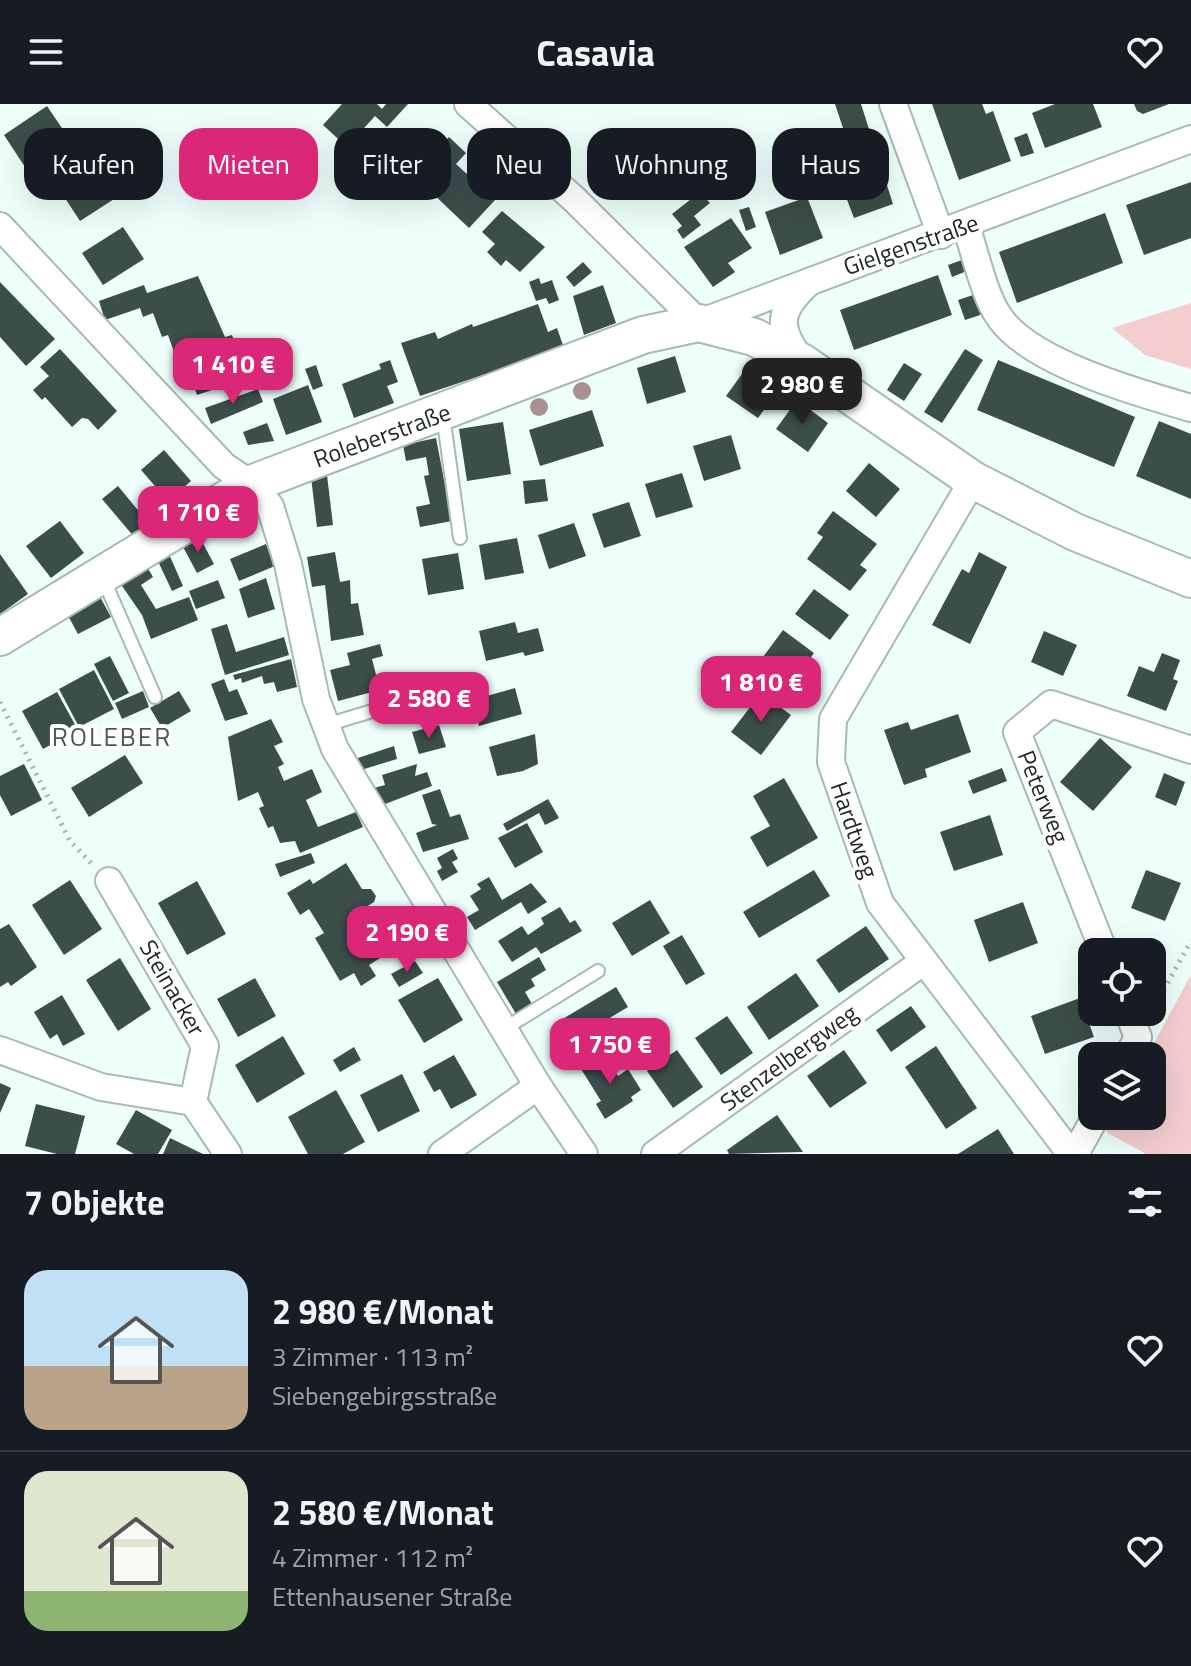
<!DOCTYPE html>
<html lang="de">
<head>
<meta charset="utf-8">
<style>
  :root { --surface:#171b24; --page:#20242c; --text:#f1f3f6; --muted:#9ea1a6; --line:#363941; --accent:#db2777 }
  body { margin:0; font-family:"Titillium Web",sans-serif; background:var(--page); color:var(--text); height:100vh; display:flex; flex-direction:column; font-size:30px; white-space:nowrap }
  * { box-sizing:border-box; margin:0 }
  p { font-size:26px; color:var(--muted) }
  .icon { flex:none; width:44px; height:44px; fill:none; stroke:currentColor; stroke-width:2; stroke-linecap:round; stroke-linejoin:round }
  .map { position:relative; height:1050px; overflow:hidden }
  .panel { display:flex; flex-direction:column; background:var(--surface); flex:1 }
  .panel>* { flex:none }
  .guide { position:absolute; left:24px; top:24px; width:1144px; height:72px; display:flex; gap:16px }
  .tools { position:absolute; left:1078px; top:834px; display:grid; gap:16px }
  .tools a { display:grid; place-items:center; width:88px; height:88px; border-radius:16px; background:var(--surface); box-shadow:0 8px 32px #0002; font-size:40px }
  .price { position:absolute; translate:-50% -68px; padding:0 18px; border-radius:16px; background:var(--accent); color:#fff; font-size:26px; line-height:52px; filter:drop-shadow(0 2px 4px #0008) }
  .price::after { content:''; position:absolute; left:50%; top:48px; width:24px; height:18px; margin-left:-12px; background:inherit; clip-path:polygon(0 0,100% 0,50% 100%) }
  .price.current { background:#222; color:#fff }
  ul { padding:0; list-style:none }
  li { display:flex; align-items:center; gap:24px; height:200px; padding:0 24px }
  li+li { border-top:2px solid var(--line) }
  li span { display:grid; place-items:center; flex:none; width:224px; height:160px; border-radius:24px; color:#555 }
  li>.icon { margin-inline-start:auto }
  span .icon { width:96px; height:96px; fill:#fffc; stroke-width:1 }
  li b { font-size:34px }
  h2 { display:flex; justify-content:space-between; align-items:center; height:96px; padding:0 24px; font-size:34px }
  .pill { padding:0 28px; border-radius:24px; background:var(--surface); box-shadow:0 8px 32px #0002; font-size:28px; line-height:72px }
  .pill.current { background:var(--accent); color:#fff }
  header { display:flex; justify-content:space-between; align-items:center; height:104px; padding:0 24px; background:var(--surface); font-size:36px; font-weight:700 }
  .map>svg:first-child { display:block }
  .green { fill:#f4cdcf }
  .building { fill:#3c4e4a }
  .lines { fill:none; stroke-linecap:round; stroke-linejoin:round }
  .lane-casing { stroke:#a7bab6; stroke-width:16 }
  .street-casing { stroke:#a7bab6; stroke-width:30 }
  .secondary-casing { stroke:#a7bab6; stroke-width:40 }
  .path { stroke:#a5b2af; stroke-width:5; stroke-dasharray:2 6; stroke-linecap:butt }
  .lane { stroke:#fff; stroke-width:12 }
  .street { stroke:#fff; stroke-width:26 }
  .secondary { stroke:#fff; stroke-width:36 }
  .tree { fill:#a99092 }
  .labels { text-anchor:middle; stroke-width:8; stroke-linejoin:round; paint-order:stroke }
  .street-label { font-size:24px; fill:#222a28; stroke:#fff }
  .neighbourhood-label { font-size:26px; letter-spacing:2px; fill:#4a5b57; stroke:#fff }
</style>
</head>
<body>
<header><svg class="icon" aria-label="menu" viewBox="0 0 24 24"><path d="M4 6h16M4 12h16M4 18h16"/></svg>Casavia<svg class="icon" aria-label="heart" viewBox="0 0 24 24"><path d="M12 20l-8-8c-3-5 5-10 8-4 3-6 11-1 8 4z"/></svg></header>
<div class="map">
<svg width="1191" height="1050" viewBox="0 0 1191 1050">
  <rect width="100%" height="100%" fill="#eefefb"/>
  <g class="green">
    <polygon points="1191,199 1191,265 1145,251 1112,224"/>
    <polygon points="1191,871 1191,1050 1146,1050 1106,1028 1115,1012 1152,1012 1152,952 1147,952"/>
  </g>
  <g class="building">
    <polygon points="342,0 377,0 382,5 386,0 408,0 387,23 375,12 347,43 323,21"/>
    <polygon points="835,0 861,0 893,100 854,114 844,88 855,84 841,35 846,33"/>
    <polygon points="932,0 982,0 986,10 993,7 1011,57 959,76"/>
    <polygon points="1055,0 1093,0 1102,23 1045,44 1032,9"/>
    <polygon points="1134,0 1169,0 1143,10 1137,7"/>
    <polygon points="47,2 68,33 25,63 4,31"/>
    <polygon points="407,24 427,42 400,73 379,54"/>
    <polygon points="1027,29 1034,49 1021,53 1014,34"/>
    <polygon points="449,33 466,49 456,60 495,96 469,124 430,87 445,72 427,56"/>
    <polygon points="652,48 676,70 653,94 629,72"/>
    <polygon points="103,55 125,88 80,117 59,85"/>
    <polygon points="1191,78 1191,134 1144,151 1126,101"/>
    <polygon points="700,88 710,99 694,112 701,121 683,135 677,126 682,122 672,110"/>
    <polygon points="807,93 823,134 780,151 765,108"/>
    <polygon points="749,103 756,123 746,127 739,106"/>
    <polygon points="502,107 545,143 520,168 506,156 501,162 487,148 495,140 482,128"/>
    <polygon points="1105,109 1123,159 1017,199 999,148"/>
    <polygon points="731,114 752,144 728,159 735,168 713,183 684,143"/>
    <polygon points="123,123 144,155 103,181 82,149"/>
    <polygon points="962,156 967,167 952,173 948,161"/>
    <polygon points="583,158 592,168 574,183 566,173"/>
    <polygon points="938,171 952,211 854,246 840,206"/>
    <polygon points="198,172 225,233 232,231 248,274 197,291 186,260 179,262 168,231 162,233 153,209 143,213 140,204 105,216 99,197 144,181 147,189"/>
    <polygon points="539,174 541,180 552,176 559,196 549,200 546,194 536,197 529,178"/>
    <polygon points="0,178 55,235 26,262 0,233"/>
    <polygon points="603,181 616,219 584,231 573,192"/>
    <polygon points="979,189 986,209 965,216 958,196"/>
    <polygon points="538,200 548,228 557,224 564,244 420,292 401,239 435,228 438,235 472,220 473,223"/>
    <polygon points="60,245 117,307 98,326 88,315 82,314 72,323 45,293 42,296 33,286 49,272 40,263"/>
    <polygon points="965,245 983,256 942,319 924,308"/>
    <polygon points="675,252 686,288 647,300 637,264"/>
    <polygon points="390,256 398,278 387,282 394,299 354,314 342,280 381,265 379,260"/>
    <polygon points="998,256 1135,313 1114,363 977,306"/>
    <polygon points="904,259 922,270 904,297 887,286"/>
    <polygon points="316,261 323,282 313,286 305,265"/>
    <polygon points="747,263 779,285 758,314 726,292"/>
    <polygon points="308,281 322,318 286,331 273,295"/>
    <polygon points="258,285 263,298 211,320 205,304"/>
    <polygon points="797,296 828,319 808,348 776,325"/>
    <polygon points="592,306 604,342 540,362 529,326"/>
    <polygon points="1159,317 1191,330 1191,395 1136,372"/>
    <polygon points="503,318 511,370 467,377 459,325"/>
    <polygon points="267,319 274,337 248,341 243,328"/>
    <polygon points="731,331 741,365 704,377 693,342"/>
    <polygon points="436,334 452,417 420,423 416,403 430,400 424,372 429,371 426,353 406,357 403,341"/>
    <polygon points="164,346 191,377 168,397 141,366"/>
    <polygon points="869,359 900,385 876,413 846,387"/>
    <polygon points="682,369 693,403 656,414 645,380"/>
    <polygon points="327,371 333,421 317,423 311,373"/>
    <polygon points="545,375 548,397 525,400 523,377"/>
    <polygon points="118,382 151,422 135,434 102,395"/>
    <polygon points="629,398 641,432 604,444 592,410"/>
    <polygon points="833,407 877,440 860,461 867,466 850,487 807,455 823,433 817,429"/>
    <polygon points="60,417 84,449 51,474 26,442"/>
    <polygon points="574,419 586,452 549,465 538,431"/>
    <polygon points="199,432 214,460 197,469 182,441"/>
    <polygon points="517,434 524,469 485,476 479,441"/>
    <polygon points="266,440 275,462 239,477 230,455"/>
    <polygon points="168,448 183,482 172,487 156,453"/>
    <polygon points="335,448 340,478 350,476 351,500 358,499 364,531 331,537 325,481 312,483 307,453"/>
    <polygon points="979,448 1007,463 970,540 932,521 962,465 969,469"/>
    <polygon points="458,449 464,485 428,491 422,455"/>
    <polygon points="0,450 28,490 0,510"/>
    <polygon points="146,461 153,473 141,481 156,505 189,493 198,516 151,535 142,511 118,476"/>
    <polygon points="266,474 275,505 248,514 239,485"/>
    <polygon points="218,476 225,494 196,505 189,487"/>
    <polygon points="814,485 849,511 830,536 795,510"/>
    <polygon points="99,491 111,513 78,530 66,508"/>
    <polygon points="515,518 518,529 538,524 544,547 525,552 523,548 486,557 479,527"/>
    <polygon points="227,520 236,548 284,533 289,551 225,571 211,525"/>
    <polygon points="783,526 814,549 794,576 763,553"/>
    <polygon points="1044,527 1077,541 1063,572 1031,558"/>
    <polygon points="380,540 383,552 372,555 380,586 338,597 330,566 350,561 347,549"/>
    <polygon points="1162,549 1180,556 1173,575 1178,577 1166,607 1127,592 1139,562 1154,568"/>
    <polygon points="110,552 129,589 113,597 94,560"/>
    <polygon points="291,555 297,583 277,588 274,578 264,580 262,572 242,579 241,574 235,576 233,571"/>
    <polygon points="94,566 114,605 79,623 59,585"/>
    <polygon points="224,575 229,588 237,585 248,610 225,617 211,580"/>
    <polygon points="515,584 522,610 479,622 472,596"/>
    <polygon points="143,587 149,603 122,615 115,599"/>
    <polygon points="179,587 191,607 162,624 150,604"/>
    <polygon points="57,588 78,626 43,645 22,607"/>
    <polygon points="761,589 791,611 761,651 731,628"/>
    <polygon points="958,610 971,648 925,665 927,673 904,681 884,626 908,618 911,626"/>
    <polygon points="271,615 283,638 274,642 284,660 278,663 284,677 312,665 322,688 306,696 318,723 356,708 363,723 300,749 295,737 280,739 273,722 268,724 259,704 264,702 258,688 238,697 228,633"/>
    <polygon points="439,621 446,643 419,650 412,628"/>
    <polygon points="535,630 538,660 523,667 497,672 489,643"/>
    <polygon points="1100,634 1132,663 1093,707 1060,678"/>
    <polygon points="394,642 397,655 361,666 358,654"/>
    <polygon points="125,651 143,679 89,713 71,684"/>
    <polygon points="24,660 42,696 11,712 0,691 0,672"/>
    <polygon points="417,660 415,672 427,668 432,682 380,702 374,684 385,681 382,671"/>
    <polygon points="1002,664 1007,677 973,690 968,677"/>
    <polygon points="1164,669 1185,678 1176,702 1155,693"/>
    <polygon points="784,674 818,734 767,763 750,733 770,722 753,692"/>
    <polygon points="440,685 450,713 460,710 469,735 423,748 416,729 437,721 432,720 422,691"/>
    <polygon points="548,695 559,714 545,721 539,709 507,727 503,720"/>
    <polygon points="990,711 1003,751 954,767 940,728"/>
    <polygon points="527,719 543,748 515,764 498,734"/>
    <polygon points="453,745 458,755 452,758 458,768 442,777 437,767 442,764 437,754"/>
    <polygon points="311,749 315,759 280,773 275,760"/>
    <polygon points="346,759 362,785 371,785 376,792 374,798 366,803 383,831 397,823 406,838 369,861 376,872 361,882 354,869 340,877 315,834 324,829 309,805 300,811 287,789 310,775 313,780"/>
    <polygon points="814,766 830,792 759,834 743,808"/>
    <polygon points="1146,766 1181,779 1165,817 1131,804"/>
    <polygon points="489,773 502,796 531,779 547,798 528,810 521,798 475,826 467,813 479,806 470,792 481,785 477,780"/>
    <polygon points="70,776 102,825 64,851 32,801"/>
    <polygon points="197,777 226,830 187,851 158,799"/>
    <polygon points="650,796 670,829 632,852 612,819"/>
    <polygon points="1023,798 1038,839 989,858 974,816"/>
    <polygon points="560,803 570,819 575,816 582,827 541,850 536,843 512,858 498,837 522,822 528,831 544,820 541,814"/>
    <polygon points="9,820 37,863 11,882 8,878 0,883 0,825"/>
    <polygon points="866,822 889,855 839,889 816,856"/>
    <polygon points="682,831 705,870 686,881 663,842"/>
    <polygon points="539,853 546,866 531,875 535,882 525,888 532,900 516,910 497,878"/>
    <polygon points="120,854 151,905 118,927 86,876"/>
    <polygon points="415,857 423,869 399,883 391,870"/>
    <polygon points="796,869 819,902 769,936 747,903"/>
    <polygon points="255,874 276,912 238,933 217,895"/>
    <polygon points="438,874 463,916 424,939 398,896"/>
    <polygon points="616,883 628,903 568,939 556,919"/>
    <polygon points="62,891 85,930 63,942 57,930 50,935 34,908"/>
    <polygon points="1080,894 1094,933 1045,950 1031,912"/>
    <polygon points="911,902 926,923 891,948 876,926"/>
    <polygon points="727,912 753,949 721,971 695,934"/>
    <polygon points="283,932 305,970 257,999 235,961"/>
    <polygon points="936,942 977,1004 946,1025 905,963"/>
    <polygon points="354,943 361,956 340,968 333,956"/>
    <polygon points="677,946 703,983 673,1004 647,967"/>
    <polygon points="844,946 867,979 830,1004 807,972"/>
    <polygon points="604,950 618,972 628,965 641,986 631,993 633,997 605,1015 596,1000 601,997 581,965"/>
    <polygon points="454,951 477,991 451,1005 440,985 434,988 423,968"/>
    <polygon points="402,970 420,1007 378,1028 360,991"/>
    <polygon points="0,979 11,984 0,1009"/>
    <polygon points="336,986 365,1038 343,1050 308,1050 288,1013"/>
    <polygon points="36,1000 85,1012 75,1050 57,1050 25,1042"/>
    <polygon points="136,1006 172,1026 158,1050 134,1050 116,1040"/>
    <polygon points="777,1011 803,1048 729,1050 727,1046"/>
    <polygon points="998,1025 1014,1050 958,1050"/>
    <polygon points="170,1034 203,1050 163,1050"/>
  </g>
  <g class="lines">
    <g class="lane-casing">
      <g id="lane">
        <polyline points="443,311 460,434"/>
        <polyline points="103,474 155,593"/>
        <polyline points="326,621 445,585"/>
        <polyline points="504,925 598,867"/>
      </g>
    </g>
    <g class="street-casing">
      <g id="street">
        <polyline points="468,0 574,95 699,219 1191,35"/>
        <polyline points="893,0 941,131"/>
        <polyline points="0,122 224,362 251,380 270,402 288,460 316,595 335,645 538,982 584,1050"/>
        <path d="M966,122c9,26 18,70 34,92 31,45 139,75 191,90"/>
        <path d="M801,256c-25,-34 -23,-49 8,-78"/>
        <polyline points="973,376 833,615 831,658 880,799 1071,1050"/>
        <polyline points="109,777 205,942 193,998"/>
        <polyline points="1104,848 1017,628 1051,600 1191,646"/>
        <polyline points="0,946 101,983 193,998 228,1050"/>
        <polyline points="1128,952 1138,933 1128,908"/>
        <polyline points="442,1050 538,982"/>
        <polyline points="655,1050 924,857"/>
        <polyline points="1075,1050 1096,1012"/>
      </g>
    </g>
    <g class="secondary-casing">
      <polyline id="secondary" points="0,533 251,380 643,231 699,219 754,233 803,259 973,376 1075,428 1191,475"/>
    </g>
    <g class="path">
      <polyline points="0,598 70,737 92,760"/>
      <polyline points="1152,907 1191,837"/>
    </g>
    <use href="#lane" class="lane"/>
    <use href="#street" class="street"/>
    <use href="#secondary" class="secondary"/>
  </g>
  <g class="tree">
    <circle cx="582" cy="287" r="9"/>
    <circle cx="539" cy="303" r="9"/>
  </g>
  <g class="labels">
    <g class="street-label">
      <text transform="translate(911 141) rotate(-19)" y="8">Gielgenstraße</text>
      <text transform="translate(382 332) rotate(-20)" y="8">Roleberstraße</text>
      <text transform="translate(1043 693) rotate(68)" y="8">Peterweg</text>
      <text transform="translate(854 726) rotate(71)" y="8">Hardtweg</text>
      <text transform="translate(172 884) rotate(60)" y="8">Steinacker</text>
      <text transform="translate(789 954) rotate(-36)" y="8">Stenzelbergweg</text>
    </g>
    <g class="neighbourhood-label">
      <text x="112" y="642">ROLEBER</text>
    </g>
  </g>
</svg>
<div class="tools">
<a><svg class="icon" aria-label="locate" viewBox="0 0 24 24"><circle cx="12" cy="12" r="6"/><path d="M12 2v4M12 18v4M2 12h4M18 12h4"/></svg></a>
<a><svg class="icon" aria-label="layers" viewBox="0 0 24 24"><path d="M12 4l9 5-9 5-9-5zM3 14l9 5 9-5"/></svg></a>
</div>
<b class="price" style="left:233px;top:302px">1 410 €</b>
<b class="price current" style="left:802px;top:322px">2 980 €</b>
<b class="price" style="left:198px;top:450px">1 710 €</b>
<b class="price" style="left:761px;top:620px">1 810 €</b>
<b class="price" style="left:429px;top:636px">2 580 €</b>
<b class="price" style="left:407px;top:870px">2 190 €</b>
<b class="price" style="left:610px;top:982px">1 750 €</b>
<div class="guide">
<a class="pill">Kaufen</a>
<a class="pill current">Mieten</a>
<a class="pill">Filter</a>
<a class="pill">Neu</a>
<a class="pill">Wohnung</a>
<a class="pill">Haus</a>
</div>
</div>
<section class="panel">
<h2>7 Objekte<svg class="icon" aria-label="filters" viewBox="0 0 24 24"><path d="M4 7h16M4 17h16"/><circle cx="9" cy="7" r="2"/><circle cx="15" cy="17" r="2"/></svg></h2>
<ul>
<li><span style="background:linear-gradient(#bfe0f5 60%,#b9a48a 0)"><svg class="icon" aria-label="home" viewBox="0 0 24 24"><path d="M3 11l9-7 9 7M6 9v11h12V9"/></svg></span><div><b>2 980 €/Monat</b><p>3 Zimmer · 113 m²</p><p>Siebengebirgsstraße</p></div><svg class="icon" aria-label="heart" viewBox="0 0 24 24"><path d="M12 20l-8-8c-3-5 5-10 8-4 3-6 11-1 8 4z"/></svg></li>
<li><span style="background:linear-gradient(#dfe7d0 75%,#8fb573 0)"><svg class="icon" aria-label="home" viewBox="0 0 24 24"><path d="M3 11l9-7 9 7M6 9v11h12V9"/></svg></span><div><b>2 580 €/Monat</b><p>4 Zimmer · 112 m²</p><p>Ettenhausener Straße</p></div><svg class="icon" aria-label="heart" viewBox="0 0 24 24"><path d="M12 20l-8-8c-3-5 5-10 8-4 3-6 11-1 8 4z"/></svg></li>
</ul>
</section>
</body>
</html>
